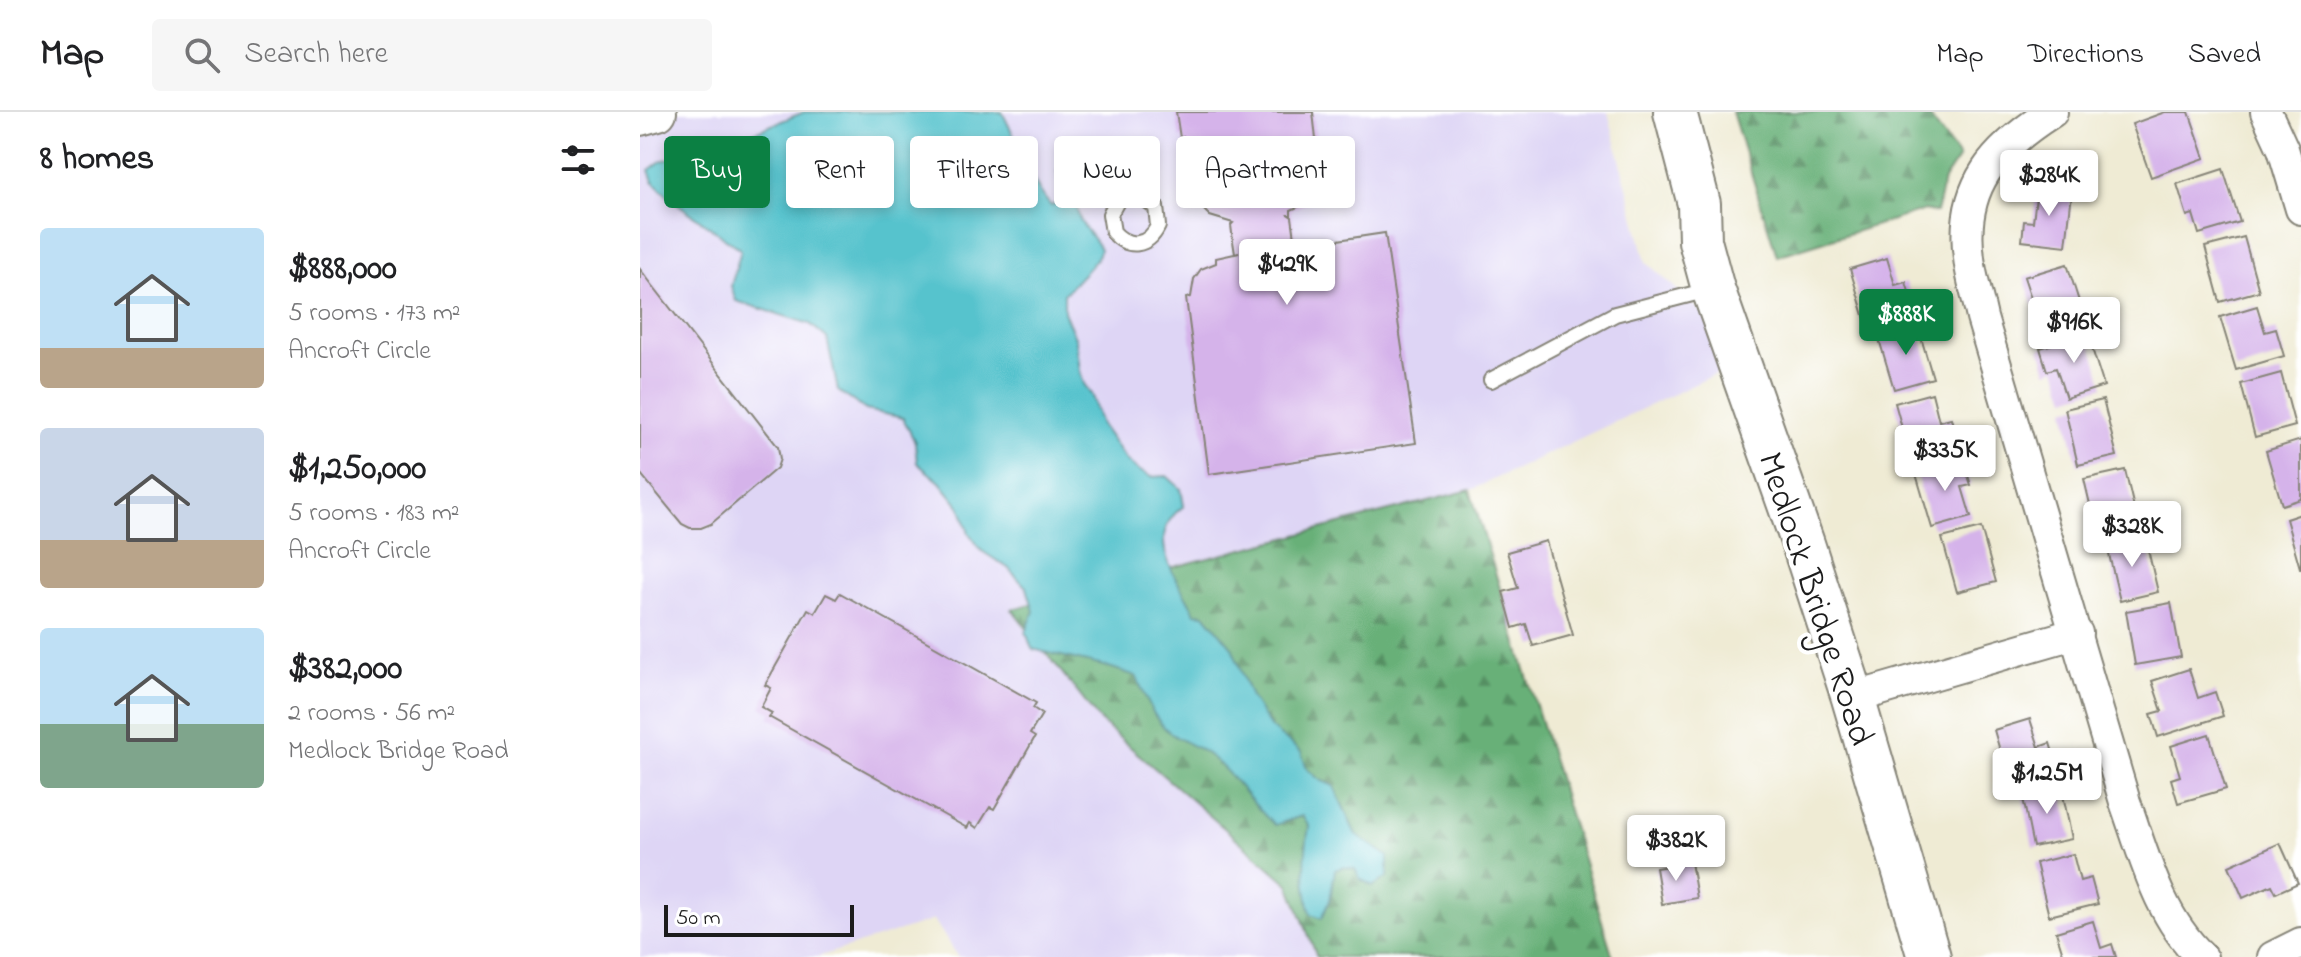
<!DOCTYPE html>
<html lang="en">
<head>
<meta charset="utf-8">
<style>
  :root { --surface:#fff; --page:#f6f6f6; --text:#202124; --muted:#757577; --line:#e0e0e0; --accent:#0b8043 }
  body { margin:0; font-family:"Indie Flower",sans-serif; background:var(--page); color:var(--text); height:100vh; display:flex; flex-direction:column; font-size:30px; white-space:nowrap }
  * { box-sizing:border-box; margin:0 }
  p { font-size:26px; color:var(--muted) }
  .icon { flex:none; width:44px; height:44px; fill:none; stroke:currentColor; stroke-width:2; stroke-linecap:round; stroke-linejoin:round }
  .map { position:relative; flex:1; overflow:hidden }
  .panel { display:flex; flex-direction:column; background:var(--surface); width:640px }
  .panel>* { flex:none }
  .banner { position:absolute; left:24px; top:24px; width:760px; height:72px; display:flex; gap:16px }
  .scale { position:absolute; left:24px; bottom:20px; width:190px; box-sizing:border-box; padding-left:8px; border:4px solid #1c1c1c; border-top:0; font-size:22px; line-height:28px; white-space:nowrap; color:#1c1c1c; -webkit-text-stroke:6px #fff; paint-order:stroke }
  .price { position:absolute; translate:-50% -68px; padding:0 18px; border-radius:8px; background:#fff; color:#222; font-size:26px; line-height:52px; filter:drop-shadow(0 2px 4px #0008) }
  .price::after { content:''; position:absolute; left:50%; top:48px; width:24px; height:18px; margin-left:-12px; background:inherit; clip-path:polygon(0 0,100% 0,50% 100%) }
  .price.current { background:var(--accent); color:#fff }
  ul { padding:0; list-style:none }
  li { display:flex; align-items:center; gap:24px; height:200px; padding:0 40px }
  li span { display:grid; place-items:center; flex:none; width:224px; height:160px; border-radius:8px; color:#555 }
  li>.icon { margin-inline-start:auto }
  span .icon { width:96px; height:96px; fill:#fffc; stroke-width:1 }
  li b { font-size:34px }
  h2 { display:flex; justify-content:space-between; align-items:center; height:96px; padding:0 40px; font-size:34px }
  .chip { padding:0 28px; border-radius:8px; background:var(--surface); box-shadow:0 4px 12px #0003; font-size:28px; line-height:72px }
  .chip.current { background:var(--accent); color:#fff }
  header { display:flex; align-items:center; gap:48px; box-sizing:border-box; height:112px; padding:0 40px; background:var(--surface); border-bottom:2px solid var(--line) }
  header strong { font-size:38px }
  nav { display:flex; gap:44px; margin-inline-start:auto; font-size:28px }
  .search { width:560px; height:72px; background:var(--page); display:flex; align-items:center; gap:20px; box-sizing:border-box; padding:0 28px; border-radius:8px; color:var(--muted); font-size:30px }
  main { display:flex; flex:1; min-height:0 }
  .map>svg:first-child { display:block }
  .built { fill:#ded5f5 }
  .forest { fill:url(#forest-firs); stroke:#42664a; stroke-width:2 }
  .water { fill:#56c3cd; stroke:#397074; stroke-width:2 }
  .building { fill:#d5b3ea }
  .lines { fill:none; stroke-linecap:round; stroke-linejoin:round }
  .service-casing { stroke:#868478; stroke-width:18 }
  .minor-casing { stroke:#868478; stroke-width:34 }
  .tertiary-casing { stroke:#868478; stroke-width:40 }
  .secondary-casing { stroke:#868478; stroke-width:46 }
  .service { stroke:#fff; stroke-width:14 }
  .minor { stroke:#fff; stroke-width:30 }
  .tertiary { stroke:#fff; stroke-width:36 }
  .secondary { stroke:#fff; stroke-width:42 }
  .labels { text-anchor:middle; stroke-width:8; stroke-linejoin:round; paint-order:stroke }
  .street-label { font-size:36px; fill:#1c1c1c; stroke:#fff }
</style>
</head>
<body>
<header>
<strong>Map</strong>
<div class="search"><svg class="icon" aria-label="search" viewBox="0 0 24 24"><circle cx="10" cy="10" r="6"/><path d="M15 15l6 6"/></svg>Search here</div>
<nav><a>Map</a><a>Directions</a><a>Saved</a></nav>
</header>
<main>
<section class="panel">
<h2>8 homes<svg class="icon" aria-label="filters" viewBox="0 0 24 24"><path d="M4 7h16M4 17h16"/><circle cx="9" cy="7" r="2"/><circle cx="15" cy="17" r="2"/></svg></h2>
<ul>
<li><span style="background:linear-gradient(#bfe0f5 75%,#b9a48a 0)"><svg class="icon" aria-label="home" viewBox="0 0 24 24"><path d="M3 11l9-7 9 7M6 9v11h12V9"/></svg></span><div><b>$888,000</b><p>5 rooms · 173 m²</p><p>Ancroft Circle</p></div></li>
<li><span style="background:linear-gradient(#c9d6e8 70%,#b9a48a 0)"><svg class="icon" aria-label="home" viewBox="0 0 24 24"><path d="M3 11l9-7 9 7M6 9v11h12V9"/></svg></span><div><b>$1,250,000</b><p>5 rooms · 183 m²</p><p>Ancroft Circle</p></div></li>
<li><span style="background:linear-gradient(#bfe0f5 60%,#7fa58c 0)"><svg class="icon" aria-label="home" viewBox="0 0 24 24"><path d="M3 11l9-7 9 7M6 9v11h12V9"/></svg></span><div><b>$382,000</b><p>2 rooms · 56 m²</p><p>Medlock Bridge Road</p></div></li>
</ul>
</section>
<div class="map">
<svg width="1661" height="845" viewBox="0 0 1661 845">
  <defs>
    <pattern id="forest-firs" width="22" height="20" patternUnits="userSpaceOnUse" patternTransform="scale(2)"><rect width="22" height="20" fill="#68b078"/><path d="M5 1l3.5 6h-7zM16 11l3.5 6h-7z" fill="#558e62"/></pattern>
  </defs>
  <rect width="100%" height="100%" fill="#fff"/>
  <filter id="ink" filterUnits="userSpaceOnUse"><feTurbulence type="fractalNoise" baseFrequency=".0125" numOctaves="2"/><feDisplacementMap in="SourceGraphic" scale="16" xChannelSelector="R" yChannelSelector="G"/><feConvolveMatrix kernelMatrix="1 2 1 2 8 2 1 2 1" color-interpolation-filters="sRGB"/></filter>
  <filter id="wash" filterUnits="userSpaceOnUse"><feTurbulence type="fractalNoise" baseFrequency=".006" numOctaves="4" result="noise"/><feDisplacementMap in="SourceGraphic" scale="32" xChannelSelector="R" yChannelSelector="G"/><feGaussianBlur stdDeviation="1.8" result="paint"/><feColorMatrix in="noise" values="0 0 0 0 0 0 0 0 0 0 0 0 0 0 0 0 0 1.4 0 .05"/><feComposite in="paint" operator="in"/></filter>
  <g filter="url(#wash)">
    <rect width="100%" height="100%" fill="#efebd4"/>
    <polygon class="built" points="0,0 968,0 1006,150 1112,245 829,379 372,497 460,609 649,772 677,845 318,845 294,808 177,845 0,845"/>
    <g class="forest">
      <polygon points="1092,0 1286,0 1319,45 1304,68 1296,101 1285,98 1137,144"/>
      <polygon points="830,378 973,845 677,845 649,772 460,609 372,497"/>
    </g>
    <path class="water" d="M164,0h198c17,31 26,67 49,94l12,-6 -6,-29 5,-7c17,14 11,35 17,53 4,11 16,22 21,32l-5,12 -31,33v18l12,28 4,31 4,13 8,12 9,29 25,35 12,10 13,7 16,-1 14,13 3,17c-43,30 -6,73 11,107l10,1 27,33 19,50 20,31 30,24 6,17 13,11 14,6 22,49 32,21v21l-15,9 -13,-7 -5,-10 -12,-2 -8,3 -5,30 -8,18 -11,-4c-8,-30 -7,-57 -2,-88l-7,-10 -27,9c-21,-18 -35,-41 -55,-60 -17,-16 -24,-17 -42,-27 -24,-13 -31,-39 -42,-62l-24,-8 -80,-19 -6,-17 8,-21 -7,-23 -19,-20 -26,-17 -13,-18 -8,-25 -21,-26 -23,-19 -2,-21 -12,-24 -37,-8 -28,-19 -11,-53 -17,-14 -74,-23 -5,-15 10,-36 -71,-52 -17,-17 -4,-11 12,-9 69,-19z"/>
    <g id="blocks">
      <g class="building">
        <polygon points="536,0 673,0 680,64 676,65 673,81 667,91 651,98 651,103 649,103 652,105 656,133 651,135 745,121 776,331 569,362 546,186 551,185 554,167 561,157 576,151 576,146 599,141 595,142 593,129 591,113 593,111 570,104 560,94 556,83 552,83 543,25 540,26"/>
        <polygon points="1525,0 1549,0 1565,46 1511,65 1492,12"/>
        <polygon points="1583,57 1600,110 1559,122 1553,102 1547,104 1537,72"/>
        <polygon points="1397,76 1432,81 1426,134 1382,129 1384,109 1393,110"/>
        <polygon points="1604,125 1619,179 1580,190 1565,135"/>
        <polygon points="1247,146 1255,173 1266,170 1274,196 1226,210 1210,157"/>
        <polygon points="1427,152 1444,205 1402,219 1384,165"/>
        <polygon points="0,157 138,335 140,347 137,356 71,412 61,416 50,416 42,412 0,361"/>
        <polygon points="1617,194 1625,220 1636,217 1644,244 1596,258 1580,205"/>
        <polygon points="1277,212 1293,266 1254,277 1238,224"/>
        <polygon points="1447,221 1464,274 1426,286 1416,256 1407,259 1400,236"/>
        <polygon points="1641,261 1655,314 1615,325 1601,272"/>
        <polygon points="1292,281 1299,309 1311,306 1318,332 1270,345 1255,291"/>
        <polygon points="1463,288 1477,344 1438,353 1425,297"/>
        <polygon points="1661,328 1661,387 1642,393 1626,339"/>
        <polygon points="1323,348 1331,373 1322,375 1331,405 1292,416 1276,362"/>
        <polygon points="1485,358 1498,413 1457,422 1444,367"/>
        <polygon points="1661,402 1661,456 1660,456 1646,407"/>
        <polygon points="1341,416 1356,470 1317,480 1302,426"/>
        <polygon points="1505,425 1518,480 1480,489 1467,434"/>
        <polygon points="906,429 933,523 893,534 886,512 873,516 863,480 878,476 867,440"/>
        <polygon points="200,481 396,591 393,596 402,602 390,622 395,625 354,697 350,695 337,716 330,711 327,716 129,605 132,601 121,595 131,576 125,573 168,497 175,501 186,482 196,487"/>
        <polygon points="1531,491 1541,545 1495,553 1486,499"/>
        <polygon points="1549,557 1558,586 1575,580 1583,604 1518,625 1511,602 1522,599 1512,569"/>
        <polygon points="1390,607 1399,635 1410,631 1418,657 1369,670 1354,618"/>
        <polygon points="1569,622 1586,677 1538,691 1531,667 1540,664 1531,634"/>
        <polygon points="1421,673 1432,727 1393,735 1382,681"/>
        <polygon points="1640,731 1658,771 1636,781 1632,773 1603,786 1589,754"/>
        <polygon points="1433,742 1440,769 1451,766 1458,792 1409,804 1396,751"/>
        <polygon points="1051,750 1057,786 1022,792 1016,756"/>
        <polygon points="1453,809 1461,836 1472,832 1476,845 1424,845 1416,820"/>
      </g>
    </g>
  </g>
  <g filter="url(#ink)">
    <use href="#blocks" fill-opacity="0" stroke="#868478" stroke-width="2"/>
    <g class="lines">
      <g class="service-casing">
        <g id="service">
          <path d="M480,84h21l15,11 2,19c-10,21 -30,23 -45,6l-3,-18z"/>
          <polyline points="851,268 975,202 1068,178"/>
        </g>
      </g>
      <g class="minor-casing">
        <g id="minor">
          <path d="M1412,0c-56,36 -93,73 -83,146 2,20 9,40 13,60l143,484c19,53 34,115 77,155"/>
          <polyline points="1626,0 1643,37 1661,97"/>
          <polyline points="1213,586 1437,521"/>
          <polyline points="1633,845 1661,831"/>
        </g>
      </g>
      <g class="tertiary-casing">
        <polyline id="tertiary" points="0,5 18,0"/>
      </g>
      <g class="secondary-casing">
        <polyline id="secondary" points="1035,0 1059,92 1060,129 1073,177 1163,432 1213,586 1289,845"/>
      </g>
      <use href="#service" class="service"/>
      <use href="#minor" class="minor"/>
      <use href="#tertiary" class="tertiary"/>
      <use href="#secondary" class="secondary"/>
    </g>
  </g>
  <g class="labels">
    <g class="street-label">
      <text transform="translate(1178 486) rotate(72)" y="13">Medlock Bridge Road</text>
    </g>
  </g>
</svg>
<div class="scale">50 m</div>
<b class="price" style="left:1409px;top:106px">$284K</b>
<b class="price" style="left:647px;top:195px">$429K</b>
<b class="price current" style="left:1266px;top:245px">$888K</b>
<b class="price" style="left:1434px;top:253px">$916K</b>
<b class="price" style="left:1305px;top:381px">$335K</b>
<b class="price" style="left:1492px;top:457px">$328K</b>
<b class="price" style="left:1407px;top:704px">$1.25M</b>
<b class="price" style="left:1036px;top:771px">$382K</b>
<div class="banner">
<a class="chip current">Buy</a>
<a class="chip">Rent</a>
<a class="chip">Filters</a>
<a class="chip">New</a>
<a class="chip">Apartment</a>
</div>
</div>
</main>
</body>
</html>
